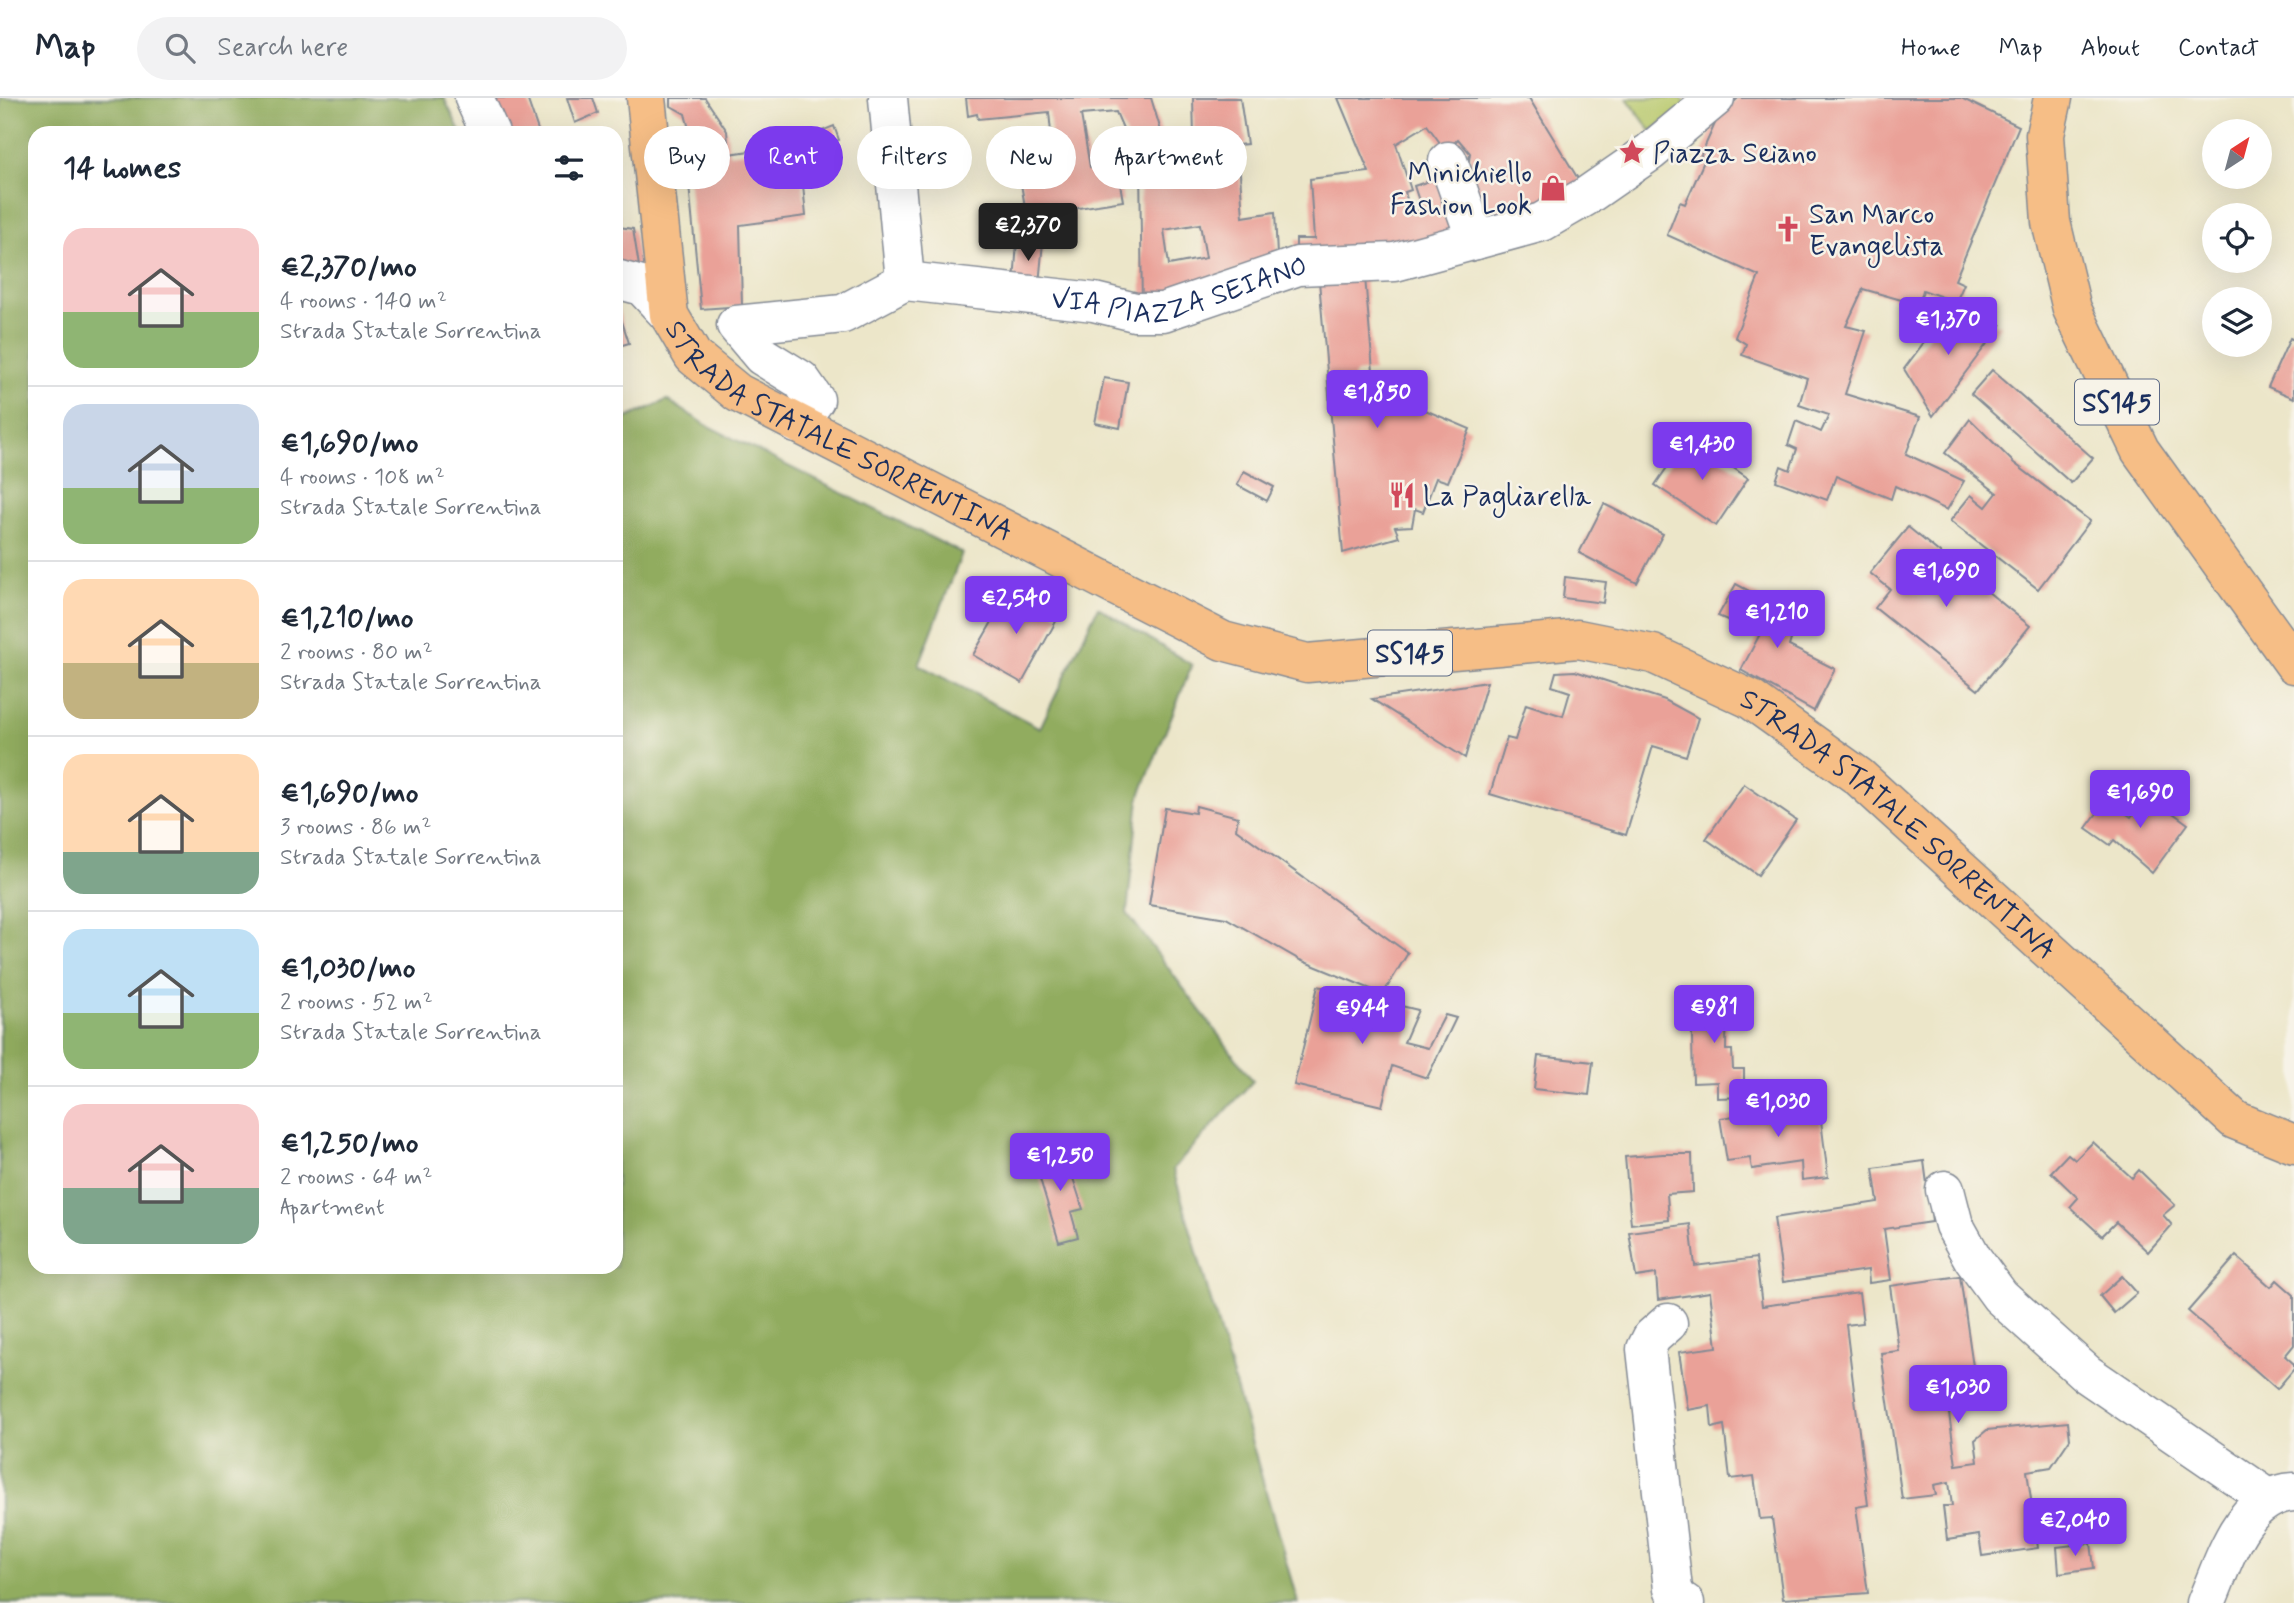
<!DOCTYPE html>
<html lang="en">
<head>
<meta charset="utf-8">
<style>
  :root { --surface:#fff; --page:#f2f2f3; --text:#1f2937; --muted:#747a83; --line:#e0e1e3; --accent:#7c3aed }
  body { margin:0; font-family:Mynerve,sans-serif; background:var(--page); color:var(--text); height:100vh; display:flex; flex-direction:column; font-size:26px; white-space:nowrap }
  * { box-sizing:border-box; margin:0 }
  p { font-size:23px; color:var(--muted) }
  .icon { flex:none; width:38px; height:38px; fill:none; stroke:currentColor; stroke-width:2; stroke-linecap:round; stroke-linejoin:round }
  .map { position:relative; flex:1; overflow:hidden }
  .side { position:absolute; left:28px; top:28px; width:595px; height:1148px; display:flex; flex-direction:column; background:var(--surface); border-radius:21px; box-shadow:0 7px 28px #0002 }
  .side>* { flex:none }
  .guide { position:absolute; left:644px; top:28px; width:665px; height:63px; display:flex; gap:14px }
  .needle { width:46px; rotate:36deg }
  .buttons { position:absolute; left:2202px; top:21px; display:grid; gap:14px }
  .buttons a { display:grid; place-items:center; width:70px; height:70px; border-radius:50%; background:var(--surface); box-shadow:0 7px 28px #0002; font-size:35px }
  .price { position:absolute; translate:-50% -60px; padding:0 16px; border-radius:7px; background:var(--accent); color:#fff; font-size:23px; line-height:46px; filter:drop-shadow(0 2px 4px #0008) }
  .price::after { content:''; position:absolute; left:50%; top:42px; width:21px; height:16px; margin-left:-10px; background:inherit; clip-path:polygon(0 0,100% 0,50% 100%) }
  .price.current { background:#222; color:#fff }
  ul { padding:0; list-style:none }
  li { display:flex; align-items:center; gap:21px; height:175px; padding:0 35px }
  li+li { border-top:2px solid var(--line) }
  li span { display:grid; place-items:center; flex:none; width:196px; height:140px; border-radius:21px; color:#555 }
  li>.icon { margin-inline-start:auto }
  span .icon { width:84px; height:84px; fill:#fffc; stroke-width:1 }
  li b { font-size:30px }
  h2 { display:flex; justify-content:space-between; align-items:center; height:84px; padding:0 35px; font-size:30px }
  .chip { padding:0 24px; border-radius:32px; background:var(--surface); box-shadow:0 7px 28px #0002; font-size:24px; line-height:63px }
  .chip.current { background:var(--accent); color:#fff }
  header { display:flex; align-items:center; gap:42px; box-sizing:border-box; height:98px; padding:0 35px; background:var(--surface); border-bottom:2px solid var(--line) }
  header strong { font-size:33px }
  nav { display:flex; gap:38px; margin-inline-start:auto; font-size:24px }
  .search { width:490px; height:63px; background:var(--page); display:flex; align-items:center; gap:18px; box-sizing:border-box; padding:0 24px; border-radius:38px; color:var(--muted); font-size:26px }
  .map>svg:first-child { display:block }
  .green { fill:#b7c86b; stroke:#697c64; stroke-width:2 }
  .forest { fill:#91ac5f; stroke:#566e5e; stroke-width:2 }
  .building { fill:#eaa198; fill-rule:evenodd }
  .lines { fill:none; stroke-linecap:round; stroke-linejoin:round }
  .minor-casing { stroke:#848a94; stroke-width:41 }
  .major-casing { stroke:#848a94; stroke-width:41 }
  .minor { stroke:#fff; stroke-width:38 }
  .major { stroke:#f6be86; stroke-width:38 }
  .labels { text-anchor:middle; stroke-width:5; stroke-linejoin:round; paint-order:stroke }
  .shield { fill:#f7f3e8; stroke:#5d6a87; stroke-width:2 }
  .shield-label { font-size:26px; font-weight:bold; fill:#1b2f5e }
  .poi-label { font-size:28px; fill:#1b2f5e; stroke:#f7f3e8; text-anchor:start }
  .street-label { font-size:28px; fill:#1b2f5e; stroke:#f7f3e8 }
</style>
</head>
<body>
<header>
<strong>Map</strong>
<div class="search"><svg class="icon" aria-label="search" viewBox="0 0 24 24"><circle cx="10" cy="10" r="6"/><path d="M15 15l6 6"/></svg>Search here</div>
<nav><a>Home</a><a>Map</a><a>About</a><a>Contact</a></nav>
</header>
<div class="map">
<svg width="2294" height="1505" viewBox="0 0 2294 1505">
  <rect width="100%" height="100%" fill="#f7f3e8"/>
  <filter id="ink" filterUnits="userSpaceOnUse"><feTurbulence type="fractalNoise" baseFrequency=".0143" numOctaves="2"/><feDisplacementMap in="SourceGraphic" scale="14" xChannelSelector="R" yChannelSelector="G"/><feConvolveMatrix kernelMatrix="1 2 1 2 8 2 1 2 1" color-interpolation-filters="sRGB"/></filter>
  <filter id="wash" filterUnits="userSpaceOnUse"><feTurbulence type="fractalNoise" baseFrequency=".00686" numOctaves="4" result="noise"/><feDisplacementMap in="SourceGraphic" scale="28" xChannelSelector="R" yChannelSelector="G"/><feGaussianBlur stdDeviation="1.57" result="paint"/><feColorMatrix in="noise" values="0 0 0 0 0 0 0 0 0 0 0 0 0 0 0 0 0 1.4 0 .05"/><feComposite in="paint" operator="in"/></filter>
  <g filter="url(#wash)">
    <rect width="100%" height="100%" fill="#ece6c9"/>
    <polygon class="green" points="1627,0 1681,0 1687,8 1651,33"/>
    <polygon class="forest" points="0,0 444,0 461,35 35,35 35,1169 616,1169 616,325 667,302 708,328 962,455 919,567 1040,630 1098,509 1192,567 1139,700 1127,815 1253,983 1173,1071 1298,1505 0,1505"/>
    <g id="blocks">
      <g class="building">
        <polygon points="487,0 527,0 539,35 502,35"/>
        <polygon points="567,0 593,0 598,15 575,25"/>
        <polygon points="671,0 705,0 727,33 729,56 799,46 806,118 740,127 742,208 701,211 687,66 682,66 680,39 691,38 685,16 671,8"/>
        <path d="M966,0h185l14,46 29,-7 -1,-39h47l7,46 -9,1 5,72 32,-5 2,44 -135,50 -2,-138 -24,-56 -35,3 9,52 26,-6 7,40 -51,8 2,12 -45,8 -10,-56 18,-4 -2,-13 18,-3 -4,-41 -71,7 -1,-5 -9,2zM1200,126l6,34 -37,7 -5,-35z"/>
        <polygon points="1338,0 1529,0 1583,89 1483,135 1467,79 1470,55 1458,41 1446,53 1427,27 1396,46 1411,92 1405,94 1411,116 1422,112 1414,88 1444,78 1467,139 1296,154 1296,141 1314,141 1310,81 1369,74"/>
        <polygon points="1738,0 1961,0 2019,28 1955,182 1964,186 1956,204 1923,192 1919,207 1863,191 1846,228 1866,233 1845,296 1920,319 1906,356 1964,383 1947,412 1895,388 1891,401 1836,378 1827,402 1776,383 1781,368 1790,372 1797,351 1788,347 1796,323 1821,334 1829,317 1799,307 1807,280 1742,257 1746,246 1735,239 1759,178 1667,137 1680,104 1685,106 1705,61 1700,59 1717,21"/>
        <polygon points="834,28 839,42 824,48 819,34"/>
        <polygon points="616,116 621,117 618,129 633,131 640,174 616,169"/>
        <polygon points="1017,144 1043,144 1039,186 1014,185"/>
        <polygon points="1365,179 1373,273 1356,275 1352,281 1470,331 1448,384 1436,380 1423,414 1415,411 1412,428 1395,429 1399,439 1343,455 1319,183"/>
        <polygon points="616,205 629,245 616,249"/>
        <polygon points="1945,216 2001,227 1933,318 1904,271"/>
        <polygon points="2290,240 2294,242 2294,300 2268,289"/>
        <polygon points="1992,272 2093,360 2071,385 1971,296"/>
        <polygon points="1104,280 1128,284 1120,330 1095,325"/>
        <polygon points="1970,321 2014,365 2090,423 2038,491 1950,423 1971,397 1986,409 1997,395 1945,355"/>
        <polygon points="1688,339 1748,380 1716,428 1655,387"/>
        <polygon points="1244,373 1274,389 1267,403 1237,387"/>
        <polygon points="1604,406 1663,436 1637,485 1579,455"/>
        <polygon points="1908,429 2030,528 1978,592 1875,510 1890,491 1870,475"/>
        <polygon points="1565,479 1606,484 1603,505 1563,500"/>
        <polygon points="1736,486 1774,506 1773,513 1797,522 1789,548 1835,571 1814,613 1741,572 1760,536 1718,518"/>
        <polygon points="1011,491 1059,518 1022,585 973,557"/>
        <polygon points="1575,573 1665,602 1698,620 1686,658 1653,648 1626,737 1490,696 1507,640 1515,642 1526,606 1563,618 1570,594 1552,588 1556,574"/>
        <polygon points="1487,584 1465,660 1372,601"/>
        <polygon points="1744,686 1796,722 1758,777 1706,741"/>
        <polygon points="2148,697 2188,726 2152,775 2114,742 2110,747 2086,730 2107,702 2131,719"/>
        <polygon points="1196,708 1238,719 1236,731 1408,855 1383,896 1300,862 1226,820 1149,807 1165,710 1195,715"/>
        <polygon points="1318,888 1418,912 1404,944 1428,950 1445,917 1456,920 1427,980 1392,968 1382,1008 1294,987"/>
        <polygon points="1727,893 1726,952 1732,952 1733,971 1744,971 1744,999 1717,1000 1717,984 1693,985 1691,894"/>
        <polygon points="1538,958 1593,964 1589,997 1534,991"/>
        <polygon points="1819,1006 1828,1079 1802,1082 1801,1064 1752,1071 1750,1060 1727,1063 1720,1020"/>
        <polygon points="2093,1044 2132,1080 2139,1072 2175,1107 2163,1117 2172,1127 2148,1154 2116,1124 2102,1138 2070,1109 2078,1100 2051,1074 2068,1056 2075,1062"/>
        <polygon points="1064,1052 1083,1111 1071,1114 1078,1139 1059,1144 1034,1061"/>
        <polygon points="1663,1056 1692,1056 1693,1094 1667,1096 1669,1122 1631,1126 1625,1059"/>
        <polygon points="1924,1063 1932,1124 1884,1131 1891,1182 1869,1185 1868,1172 1783,1184 1774,1120 1878,1104 1873,1070"/>
        <polygon points="1690,1126 1695,1168 1756,1160 1762,1208 1859,1195 1863,1225 1846,1227 1868,1407 1856,1409 1868,1495 1783,1501 1772,1420 1760,1421 1754,1378 1730,1381 1724,1327 1712,1330 1710,1308 1688,1312 1679,1254 1717,1249 1710,1194 1658,1202 1656,1176 1636,1179 1629,1134"/>
        <polygon points="2236,1158 2271,1189 2277,1182 2294,1197 2294,1247 2285,1258 2294,1266 2294,1271 2277,1291 2188,1213"/>
        <polygon points="1960,1178 1975,1282 1945,1286 1956,1367 1978,1364 1975,1342 1987,1332 2068,1324 2070,1341 2051,1369 2027,1373 2038,1450 1982,1458 1979,1437 1947,1442 1943,1408 1952,1408 1949,1384 1934,1387 1936,1397 1902,1401 1881,1255 1899,1253 1890,1188"/>
        <polygon points="2122,1178 2137,1195 2114,1215 2100,1198"/>
        <polygon points="2091,1445 2094,1470 2059,1475 2057,1449"/>
      </g>
    </g>
  </g>
  <g filter="url(#ink)">
    <use href="#blocks" fill-opacity="0" stroke="#848a94" stroke-width="2"/>
    <g class="lines">
      <g class="minor-casing">
        <g id="minor">
          <polyline points="474,0 490,35"/>
          <polyline points="888,0 905,183"/>
          <polyline points="1448,63 1476,142"/>
          <polyline points="616,181 642,188 669,217"/>
          <path id="s1" d="M797,326l18,-24 -14,-20 -39,-24 -26,-31 107,-11 62,-33 189,21 41,10h28l135,-46 97,-4 147,-40 43,-25 65,-45 65,-54"/>
          <polyline points="1945,1092 1954,1127 1973,1161 2000,1198 2087,1276 2268,1400"/>
          <polyline points="1668,1225 1652,1239 1646,1251 1673,1491 1678,1501 1685,1505"/>
          <path d="M2206,1505c18,-41 35,-108 88,-111"/>
        </g>
      </g>
      <g class="major-casing">
        <g id="major">
          <path id="s2" d="M646,0l23,217 24,41 45,37 485,248 84,22 271,-24 75,15 97,45 109,78 376,343 59,24"/>
          <polyline points="2053,0 2045,37 2051,124 2072,211 2140,352 2294,566"/>
        </g>
      </g>
      <use href="#minor" class="minor"/>
      <use href="#major" class="major"/>
    </g>
  </g>
  <defs>
    <g id="sight-bare" transform="scale(2.1)"><path d="M0-6L1.8-2.2L6-1.7L2.9 1.2L3.7 5.4L0 3.3L-3.7 5.4L-2.9 1.2L-6-1.7L-1.8-2.2Z" fill="#d1495b" stroke="#f7f3e8" stroke-width="2.5" paint-order="stroke"/></g>
    <g id="shop-bare" transform="scale(2.1)"><path d="M-5-2.5h2.3a2.7 3.5 0 0 1 5.4 0H5L5.5 6h-11ZM-1.5-2.5h3a1.5 2.3 0 0 0-3 0Z" fill="#d1495b" stroke="#f7f3e8" stroke-width="2.5" paint-order="stroke"/></g>
    <g id="church-bare" transform="scale(2.1)"><path d="M-1.2-6h2.4v3.5h3.3v2.4h-3.3V6h-2.4V-.1h-3.3v-2.4h3.3Z" fill="#d1495b" stroke="#f7f3e8" stroke-width="2.5" paint-order="stroke"/></g>
    <g id="restaurant-bare" transform="scale(2.1)"><path d="M-5-6h1v4h1v-4h1v4h1v-4h1v5L-1.5 .5V6h-2V.5L-5-1ZM5-6V6H3V1.5H1.5Q1.5-4 5-6Z" fill="#d1495b" stroke="#f7f3e8" stroke-width="2.5" paint-order="stroke"/></g>
  </defs>
  <g fill-rule="evenodd">
    <use href="#sight-bare" x="1632" y="54"/>
    <use href="#shop-bare" x="1553" y="90"/>
    <use href="#church-bare" x="1788" y="131"/>
    <use href="#restaurant-bare" x="1402" y="397"/>
  </g>
  <g class="labels">
    <g class="shield">
      <rect x="2075" y="281.5" width="84" height="45" rx="5"/>
      <rect x="1368" y="532.5" width="84" height="45" rx="5"/>
    </g>
    <g class="shield-label">
      <text x="2117" y="313">SS145</text>
      <text x="1410" y="564">SS145</text>
    </g>
    <g class="poi-label">
      <text x="1653" y="64">Piazza Seiano</text>
      <text x="1532" y="84" text-anchor="end">Minichiello<tspan x="1532" dy="32">Fashion Look</tspan></text>
      <text x="1809" y="125">San Marco<tspan x="1809" dy="32">Evangelista</tspan></text>
      <text x="1423" y="407">La Pagliarella</text>
    </g>
    <g class="street-label">
      <text dy="10" stroke="none"><textPath href="#s1" startOffset="598">VIA PIAZZA SEIANO</textPath></text>
      <text dy="10" stroke="none"><textPath href="#s2" startOffset="429">STRADA STATALE SORRENTINA</textPath></text>
      <text dy="10" stroke="none"><textPath href="#s2" startOffset="1605">STRADA STATALE SORRENTINA</textPath></text>
    </g>
  </g>
</svg>
<div class="buttons">
<a><svg class="needle" viewBox="-14 -14 28 28"><path d="M0-13l5 13h-10z" fill="#e53935"/><path d="M0 13l5-13h-10z" fill="#747a83"/></svg></a>
<a><svg class="icon" aria-label="locate" viewBox="0 0 24 24"><circle cx="12" cy="12" r="6"/><path d="M12 2v4M12 18v4M2 12h4M18 12h4"/></svg></a>
<a><svg class="icon" aria-label="layers" viewBox="0 0 24 24"><path d="M12 4l9 5-9 5-9-5zM3 14l9 5 9-5"/></svg></a>
</div>
<b class="price current" style="left:1028px;top:165px">€2,370</b>
<b class="price" style="left:1948px;top:259px">€1,370</b>
<b class="price" style="left:1377px;top:332px">€1,850</b>
<b class="price" style="left:1702px;top:384px">€1,430</b>
<b class="price" style="left:1946px;top:511px">€1,690</b>
<b class="price" style="left:1016px;top:538px">€2,540</b>
<b class="price" style="left:1777px;top:552px">€1,210</b>
<b class="price" style="left:2140px;top:732px">€1,690</b>
<b class="price" style="left:1714px;top:947px">€981</b>
<b class="price" style="left:1362px;top:948px">€944</b>
<b class="price" style="left:1778px;top:1041px">€1,030</b>
<b class="price" style="left:1060px;top:1095px">€1,250</b>
<b class="price" style="left:1958px;top:1327px">€1,030</b>
<b class="price" style="left:2075px;top:1460px">€2,040</b>
<div class="guide">
<a class="chip">Buy</a>
<a class="chip current">Rent</a>
<a class="chip">Filters</a>
<a class="chip">New</a>
<a class="chip">Apartment</a>
</div>
<section class="side">
<h2>14 homes<svg class="icon" aria-label="filters" viewBox="0 0 24 24"><path d="M4 7h16M4 17h16"/><circle cx="9" cy="7" r="2"/><circle cx="15" cy="17" r="2"/></svg></h2>
<ul>
<li><span style="background:linear-gradient(#f6c9c9 60%,#8fb573 0)"><svg class="icon" aria-label="home" viewBox="0 0 24 24"><path d="M3 11l9-7 9 7M6 9v11h12V9"/></svg></span><div><b>€2,370/mo</b><p>4 rooms · 140 m²</p><p>Strada Statale Sorrentina</p></div></li>
<li><span style="background:linear-gradient(#c9d6e8 60%,#8fb573 0)"><svg class="icon" aria-label="home" viewBox="0 0 24 24"><path d="M3 11l9-7 9 7M6 9v11h12V9"/></svg></span><div><b>€1,690/mo</b><p>4 rooms · 108 m²</p><p>Strada Statale Sorrentina</p></div></li>
<li><span style="background:linear-gradient(#ffd9b3 60%,#c2b280 0)"><svg class="icon" aria-label="home" viewBox="0 0 24 24"><path d="M3 11l9-7 9 7M6 9v11h12V9"/></svg></span><div><b>€1,210/mo</b><p>2 rooms · 80 m²</p><p>Strada Statale Sorrentina</p></div></li>
<li><span style="background:linear-gradient(#ffd9b3 70%,#7fa58c 0)"><svg class="icon" aria-label="home" viewBox="0 0 24 24"><path d="M3 11l9-7 9 7M6 9v11h12V9"/></svg></span><div><b>€1,690/mo</b><p>3 rooms · 86 m²</p><p>Strada Statale Sorrentina</p></div></li>
<li><span style="background:linear-gradient(#bfe0f5 60%,#8fb573 0)"><svg class="icon" aria-label="home" viewBox="0 0 24 24"><path d="M3 11l9-7 9 7M6 9v11h12V9"/></svg></span><div><b>€1,030/mo</b><p>2 rooms · 52 m²</p><p>Strada Statale Sorrentina</p></div></li>
<li><span style="background:linear-gradient(#f6c9c9 60%,#7fa58c 0)"><svg class="icon" aria-label="home" viewBox="0 0 24 24"><path d="M3 11l9-7 9 7M6 9v11h12V9"/></svg></span><div><b>€1,250/mo</b><p>2 rooms · 64 m²</p><p>Apartment</p></div></li>
</ul>
</section>
</div>
</body>
</html>
